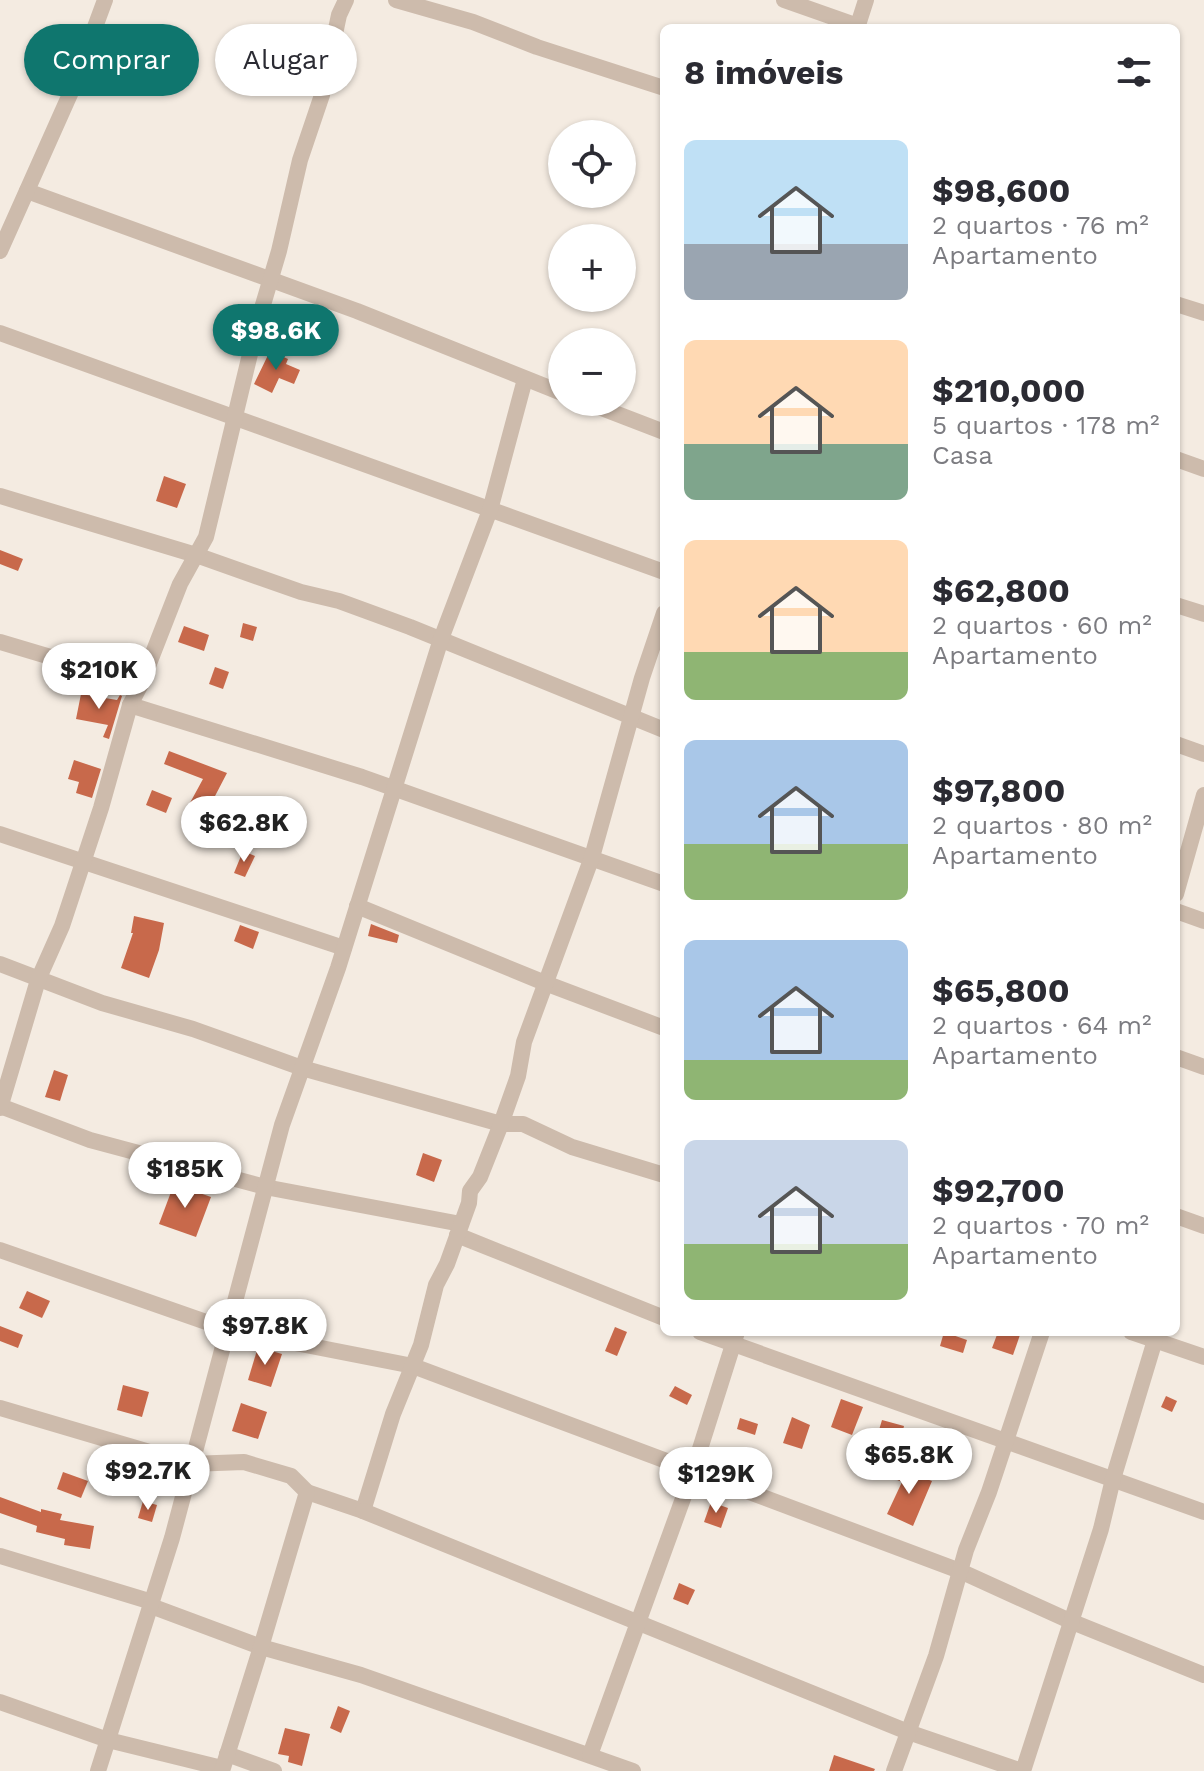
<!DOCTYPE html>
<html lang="pt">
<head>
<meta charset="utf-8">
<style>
  :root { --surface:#fff; --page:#f7f7f7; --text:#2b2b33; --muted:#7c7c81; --accent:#0f766e }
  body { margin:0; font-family:"Work Sans",sans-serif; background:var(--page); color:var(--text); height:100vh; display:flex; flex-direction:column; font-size:30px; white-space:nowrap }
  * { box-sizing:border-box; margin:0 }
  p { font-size:26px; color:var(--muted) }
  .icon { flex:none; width:44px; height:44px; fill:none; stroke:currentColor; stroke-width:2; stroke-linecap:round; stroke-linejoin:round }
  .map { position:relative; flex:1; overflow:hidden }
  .side { position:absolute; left:660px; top:24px; width:520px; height:1312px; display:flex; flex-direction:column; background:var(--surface); border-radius:12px; box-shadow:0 2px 6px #0004 }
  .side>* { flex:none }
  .guide { position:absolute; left:24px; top:24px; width:516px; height:72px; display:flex; gap:16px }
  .fabs { position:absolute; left:548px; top:120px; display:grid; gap:16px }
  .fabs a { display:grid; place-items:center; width:88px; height:88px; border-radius:50%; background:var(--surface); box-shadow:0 2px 6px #0004; font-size:40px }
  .price { position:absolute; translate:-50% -68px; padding:0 18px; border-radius:28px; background:#fff; color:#222; font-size:26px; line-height:52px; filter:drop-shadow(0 2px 4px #0008) }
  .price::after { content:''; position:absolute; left:50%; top:48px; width:24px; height:18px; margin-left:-12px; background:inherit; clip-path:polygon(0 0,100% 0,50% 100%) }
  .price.selected { background:var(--accent); color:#fff }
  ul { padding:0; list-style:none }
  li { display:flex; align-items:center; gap:24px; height:200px; padding:0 24px }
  li span { display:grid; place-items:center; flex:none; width:224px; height:160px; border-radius:12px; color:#555 }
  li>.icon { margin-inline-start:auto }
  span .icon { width:96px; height:96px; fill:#fffc; stroke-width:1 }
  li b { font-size:34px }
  h2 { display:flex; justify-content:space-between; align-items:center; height:96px; padding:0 24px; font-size:34px }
  .chip { padding:0 28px; border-radius:36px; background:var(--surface); box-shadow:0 2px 6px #0004; font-size:28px; line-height:72px }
  .chip.selected { background:var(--accent); color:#fff }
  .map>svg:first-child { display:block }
  .building { fill:#c8694b }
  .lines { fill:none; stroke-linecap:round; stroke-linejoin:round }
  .minor { stroke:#cdbbac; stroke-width:16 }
</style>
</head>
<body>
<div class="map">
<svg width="1204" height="1771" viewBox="0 0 1204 1771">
  <rect width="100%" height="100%" fill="#f4ebe1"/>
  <g class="building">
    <polygon points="270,351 288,359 286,364 300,370 294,384 279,378 272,393 254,384"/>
    <polygon points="164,476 186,484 177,508 156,501"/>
    <polygon points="0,550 23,559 18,571 0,564"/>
    <polygon points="243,623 257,627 253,641 240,637"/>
    <polygon points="184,626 209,635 204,651 178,642"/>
    <polygon points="215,667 229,672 223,689 209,684"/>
    <polygon points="81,694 117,700 120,695 122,696 109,739 103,737 108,725 76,719"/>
    <polygon points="169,751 227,773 202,821 185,812 203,779 164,764"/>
    <polygon points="74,760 101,769 92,798 76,793 79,782 68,779"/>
    <polygon points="152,790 172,798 166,813 146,805"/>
    <polygon points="269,807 285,814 277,832 267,828 268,824 262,821"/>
    <polygon points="243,851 255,856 245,877 234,873"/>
    <polygon points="134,916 164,923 159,950 149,978 121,968 133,933 131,933"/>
    <polygon points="371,924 399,935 397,943 368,936"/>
    <polygon points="240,925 259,932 253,949 234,941"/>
    <polygon points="54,1070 68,1075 60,1101 45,1097"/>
    <polygon points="423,1153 442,1160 434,1182 416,1175"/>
    <polygon points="174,1184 211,1197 196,1237 159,1224"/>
    <polygon points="27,1291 50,1301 42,1318 19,1308"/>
    <polygon points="0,1326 23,1335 18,1348 0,1341"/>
    <polygon points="615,1327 627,1332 617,1356 605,1351"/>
    <polygon points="944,1332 967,1340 963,1353 940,1346"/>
    <polygon points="998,1332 1021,1332 1013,1355 992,1348"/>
    <polygon points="258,1347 282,1354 271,1387 248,1380"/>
    <polygon points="123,1385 149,1392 142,1417 117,1410"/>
    <polygon points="675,1386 692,1395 687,1405 669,1396"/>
    <polygon points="1166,1396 1177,1401 1172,1412 1161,1407"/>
    <polygon points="841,1399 863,1407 852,1435 831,1427"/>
    <polygon points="241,1403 267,1412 258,1439 232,1431"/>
    <polygon points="792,1417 810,1425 802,1449 783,1443"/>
    <polygon points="740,1418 758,1424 755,1435 737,1429"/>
    <polygon points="882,1420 904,1426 898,1451 885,1447 886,1443 876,1440"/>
    <polygon points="894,1467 932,1481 913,1526 887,1514 902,1482 890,1477"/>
    <polygon points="63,1472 88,1481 81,1498 57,1489"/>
    <polygon points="0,1497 41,1512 41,1509 62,1514 60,1520 94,1526 90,1549 64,1545 65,1539 36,1532 37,1526 0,1513"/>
    <polygon points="143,1501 157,1505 152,1522 138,1518"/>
    <polygon points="711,1502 728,1508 721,1528 704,1522"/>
    <polygon points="679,1583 695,1590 688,1605 673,1599"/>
    <polygon points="338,1706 350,1711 341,1733 330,1728"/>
    <polygon points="285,1728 310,1734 302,1766 288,1762 289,1756 278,1754"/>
    <polygon points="834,1755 875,1769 874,1771 829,1771"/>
  </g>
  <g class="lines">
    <g class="minor">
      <polyline points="396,0 473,22 537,47 664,88"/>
      <polyline points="784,0 858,26"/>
      <polyline points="857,28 866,0"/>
      <polyline points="27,191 357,311 562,393"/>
      <polyline points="0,251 71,92 105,0"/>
      <polyline points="1176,304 1204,313"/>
      <polyline points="0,333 664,572"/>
      <polyline points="586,402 664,432"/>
      <polyline points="1176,459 1204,469"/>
      <polyline points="0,496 196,555 301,592 339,601 410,627 664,730"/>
      <polyline points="1176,605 1204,614"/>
      <polyline points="0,642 141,684 130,705 362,777 664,884"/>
      <polyline points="141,684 180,584 206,537 257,325 279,251 300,160 322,95 339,15 346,0"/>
      <polyline points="1176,744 1204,754"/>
      <polyline points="0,834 344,948"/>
      <polyline points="1176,894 1204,795"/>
      <polyline points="357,906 545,983 664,1028"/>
      <polyline points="1176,911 1204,921"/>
      <polyline points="0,964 102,1003 193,1029 302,1068 501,1124 523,1124 572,1147 664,1175"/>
      <polyline points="1176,1057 1204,1067"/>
      <polyline points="0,1106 90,1140 265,1187 461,1224"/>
      <polyline points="0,1108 38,980 62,926 101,808 130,705"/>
      <polyline points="1176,1216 1204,1226"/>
      <polyline points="457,1235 664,1318"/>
      <polyline points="0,1250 229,1330 413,1366 960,1571 1070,1621 1204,1675"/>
      <polyline points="700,1332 1204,1512"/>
      <polyline points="1131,1332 1204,1357"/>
      <polyline points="0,1408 190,1464 244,1462 291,1476 307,1492 363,1511 393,1414 421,1345 436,1285 447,1264 469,1203 470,1191 480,1177 501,1124 518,1076 524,1042 592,857 642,678 664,613"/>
      <polyline points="363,1511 908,1732 1022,1771"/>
      <polyline points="0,1556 152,1602"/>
      <polyline points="151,1606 261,1647 361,1675 633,1771"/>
      <polyline points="0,1702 108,1740 222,1768"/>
      <polyline points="227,1754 274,1771"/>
      <polyline points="590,1755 693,1471 737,1332"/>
      <polyline points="98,1771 172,1538 282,1125 338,968 441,639 490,510 525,379"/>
      <polyline points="222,1771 261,1647 307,1492"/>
      <polyline points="894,1771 936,1656 966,1550 989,1492 1042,1332"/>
      <polyline points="1023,1771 1101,1529 1113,1479 1155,1340"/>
    </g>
  </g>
</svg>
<div class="fabs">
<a><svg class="icon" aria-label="locate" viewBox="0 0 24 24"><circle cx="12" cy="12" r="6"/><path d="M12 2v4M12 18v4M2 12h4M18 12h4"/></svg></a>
<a>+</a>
<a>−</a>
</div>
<b class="price selected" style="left:276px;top:372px">$98.6K</b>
<b class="price" style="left:99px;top:711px">$210K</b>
<b class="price" style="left:244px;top:864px">$62.8K</b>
<b class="price" style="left:185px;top:1210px">$185K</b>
<b class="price" style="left:265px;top:1367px">$97.8K</b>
<b class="price" style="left:909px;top:1496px">$65.8K</b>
<b class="price" style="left:148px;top:1512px">$92.7K</b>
<b class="price" style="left:716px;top:1515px">$129K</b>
<div class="guide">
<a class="chip selected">Comprar</a>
<a class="chip">Alugar</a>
</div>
<section class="side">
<h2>8 imóveis<svg class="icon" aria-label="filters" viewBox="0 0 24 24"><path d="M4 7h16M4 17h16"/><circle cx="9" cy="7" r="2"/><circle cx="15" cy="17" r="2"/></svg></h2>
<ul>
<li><span style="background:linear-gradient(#bfe0f5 65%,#9aa5b1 0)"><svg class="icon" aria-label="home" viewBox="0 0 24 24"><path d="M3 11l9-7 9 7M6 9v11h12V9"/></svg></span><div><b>$98,600</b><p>2 quartos · 76 m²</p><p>Apartamento</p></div></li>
<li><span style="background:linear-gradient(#ffd9b3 65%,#7fa58c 0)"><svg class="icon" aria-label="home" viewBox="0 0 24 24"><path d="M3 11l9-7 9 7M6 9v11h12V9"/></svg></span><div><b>$210,000</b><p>5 quartos · 178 m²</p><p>Casa</p></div></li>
<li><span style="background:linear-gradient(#ffd9b3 70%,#8fb573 0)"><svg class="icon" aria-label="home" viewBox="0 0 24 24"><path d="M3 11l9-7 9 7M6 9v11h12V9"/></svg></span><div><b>$62,800</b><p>2 quartos · 60 m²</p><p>Apartamento</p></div></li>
<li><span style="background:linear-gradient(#a9c7e8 65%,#8fb573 0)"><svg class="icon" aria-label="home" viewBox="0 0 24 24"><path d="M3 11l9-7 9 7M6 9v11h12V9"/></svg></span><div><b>$97,800</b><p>2 quartos · 80 m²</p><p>Apartamento</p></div></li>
<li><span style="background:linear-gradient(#a9c7e8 75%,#8fb573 0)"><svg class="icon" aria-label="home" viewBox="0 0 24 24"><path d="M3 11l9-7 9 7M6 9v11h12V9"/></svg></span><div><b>$65,800</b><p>2 quartos · 64 m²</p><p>Apartamento</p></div></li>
<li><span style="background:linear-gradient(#c9d6e8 65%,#8fb573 0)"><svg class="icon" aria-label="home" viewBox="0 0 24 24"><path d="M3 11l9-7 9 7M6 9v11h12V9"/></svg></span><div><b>$92,700</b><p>2 quartos · 70 m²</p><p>Apartamento</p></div></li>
</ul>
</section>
</div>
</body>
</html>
